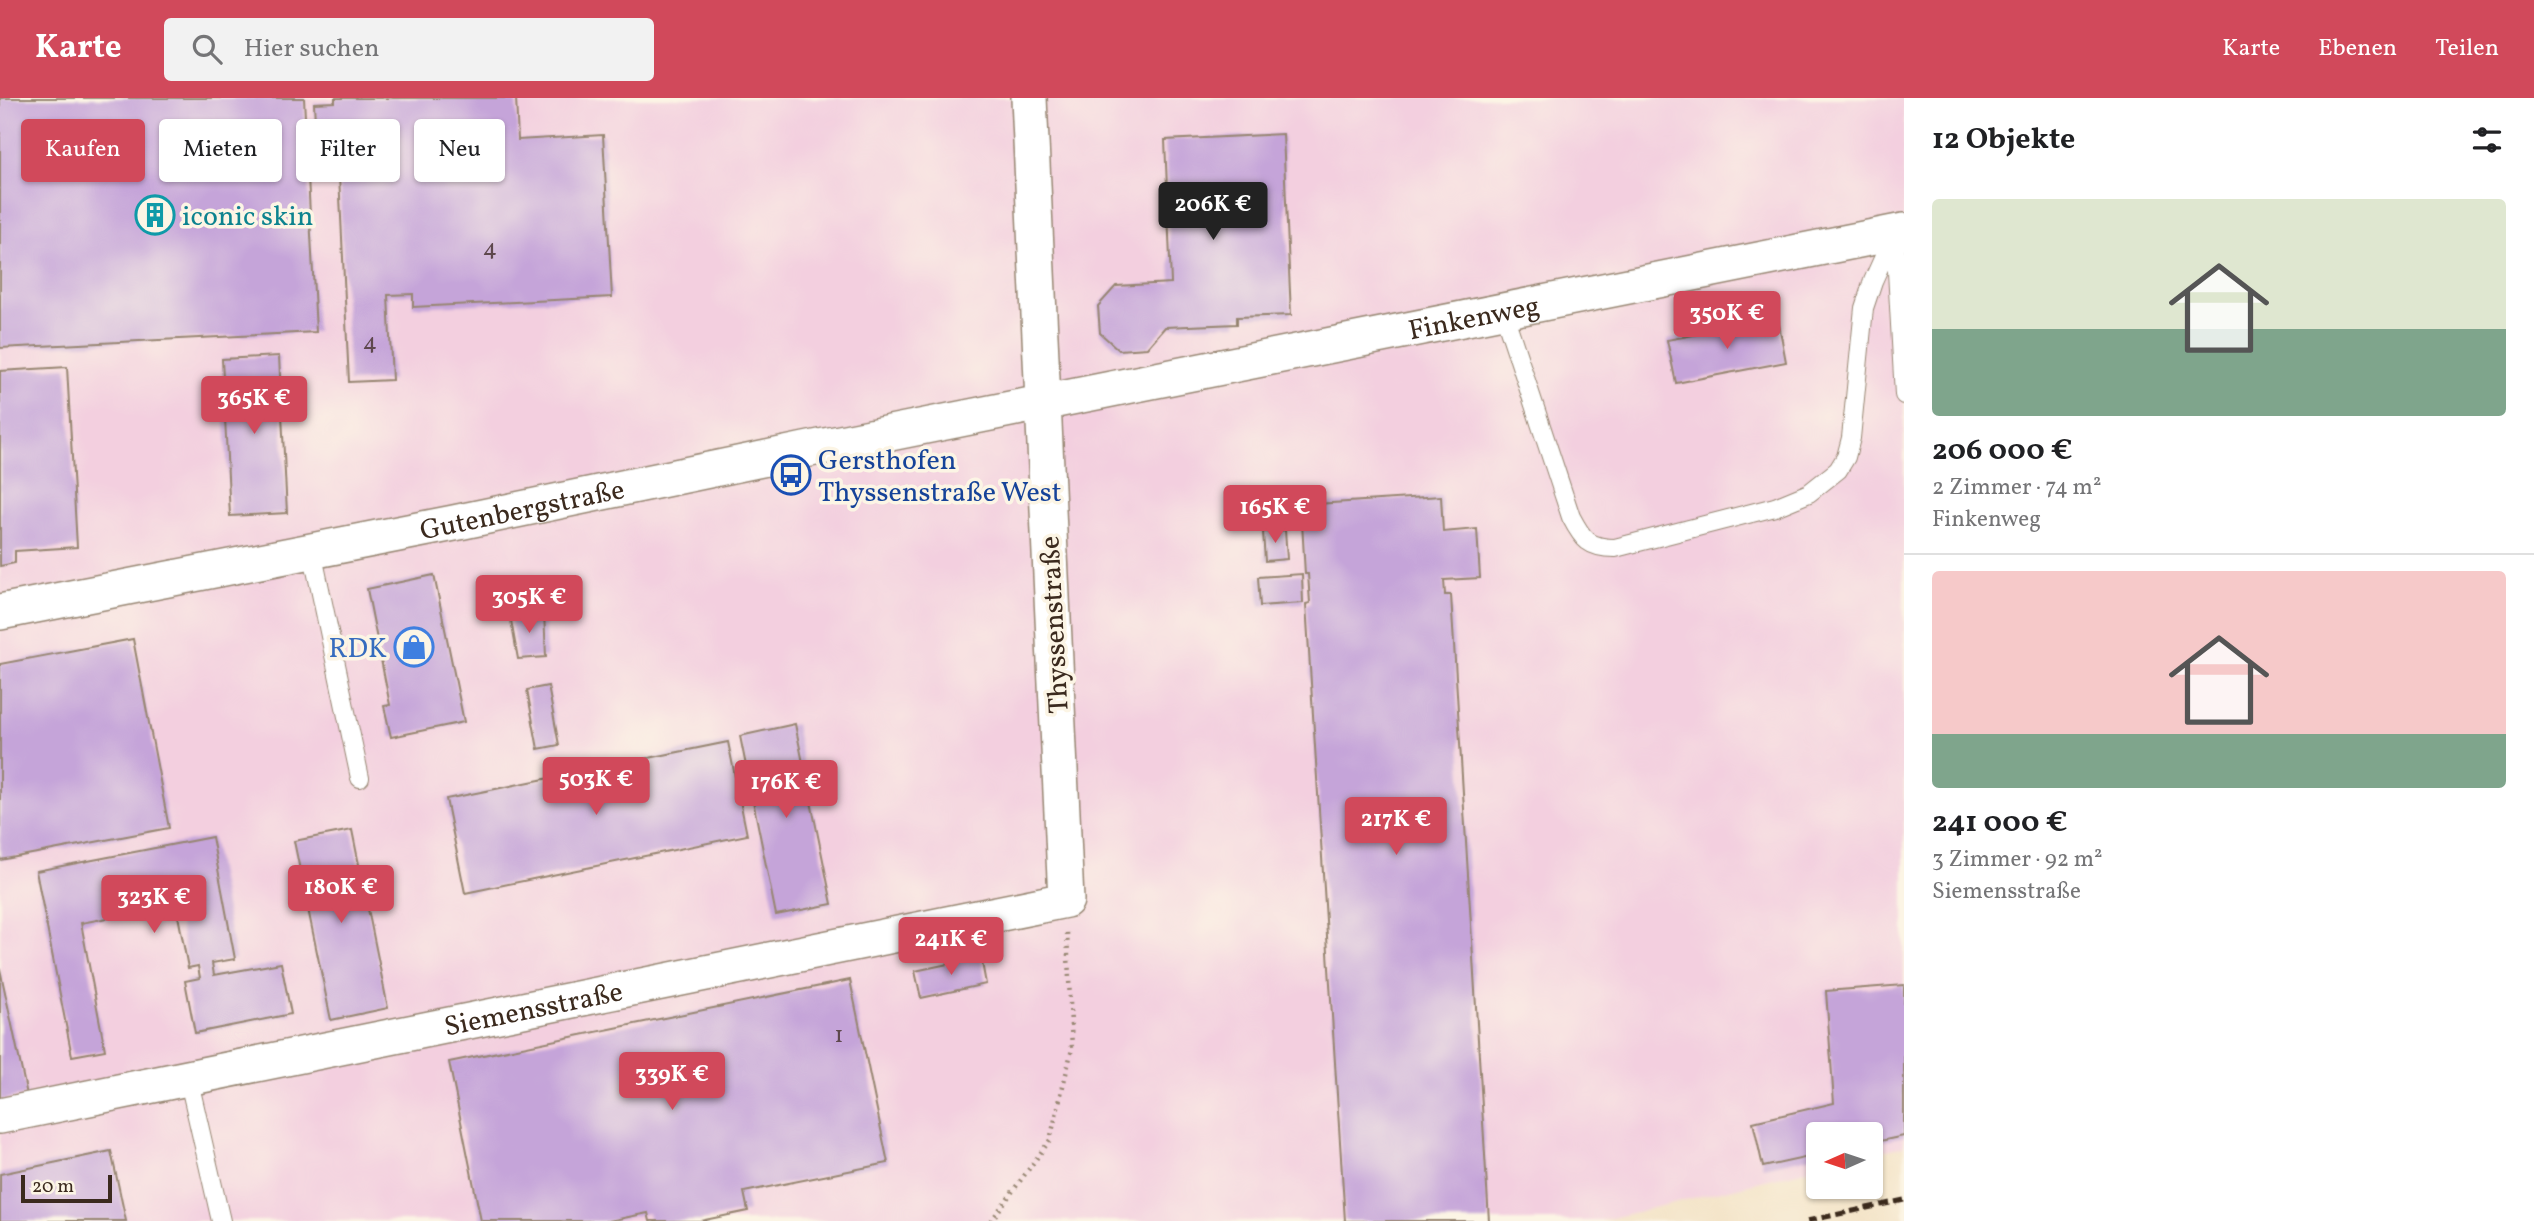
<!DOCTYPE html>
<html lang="de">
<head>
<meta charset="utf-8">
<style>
  :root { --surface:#fff; --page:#f2f2f2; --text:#202124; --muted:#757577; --line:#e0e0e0; --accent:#d1495b }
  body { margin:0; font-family:Vollkorn,serif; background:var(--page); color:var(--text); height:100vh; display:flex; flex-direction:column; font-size:26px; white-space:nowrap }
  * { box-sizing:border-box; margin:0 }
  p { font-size:23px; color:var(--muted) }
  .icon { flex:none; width:38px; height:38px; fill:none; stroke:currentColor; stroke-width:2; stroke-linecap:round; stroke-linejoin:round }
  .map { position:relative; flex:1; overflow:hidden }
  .drawer { display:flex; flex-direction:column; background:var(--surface); width:630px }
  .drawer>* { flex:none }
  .hud { position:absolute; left:21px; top:21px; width:665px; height:63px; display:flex; gap:14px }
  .needle { width:46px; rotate:267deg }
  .fabs { position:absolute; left:1806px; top:1024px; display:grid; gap:14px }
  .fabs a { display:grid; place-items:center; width:77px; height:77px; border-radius:7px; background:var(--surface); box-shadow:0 2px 5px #0004; font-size:35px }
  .scale { position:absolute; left:21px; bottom:18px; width:91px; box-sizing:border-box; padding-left:7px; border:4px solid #3b2a1e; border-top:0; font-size:19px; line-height:24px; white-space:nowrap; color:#3b2a1e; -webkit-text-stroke:5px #fcf5e5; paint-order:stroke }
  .price { position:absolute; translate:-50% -60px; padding:0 16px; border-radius:7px; background:var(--accent); color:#fff; font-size:23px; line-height:46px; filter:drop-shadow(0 2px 4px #0008) }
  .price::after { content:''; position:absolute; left:50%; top:42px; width:21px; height:16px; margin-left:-10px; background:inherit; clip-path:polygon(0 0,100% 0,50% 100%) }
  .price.current { background:#222; color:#fff }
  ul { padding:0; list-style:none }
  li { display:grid; align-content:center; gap:14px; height:371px; padding:0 28px }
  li+li { border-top:2px solid var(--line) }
  li span { display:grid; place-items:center; height:217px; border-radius:7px; color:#555 }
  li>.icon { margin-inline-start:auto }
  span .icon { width:126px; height:126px; fill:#fffc; stroke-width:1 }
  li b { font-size:30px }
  h2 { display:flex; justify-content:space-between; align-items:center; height:84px; padding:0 28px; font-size:30px }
  .pill { padding:0 24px; border-radius:7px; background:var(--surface); box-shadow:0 2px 5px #0004; font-size:24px; line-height:63px }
  .pill.current { background:var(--accent); color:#fff }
  header { display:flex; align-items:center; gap:42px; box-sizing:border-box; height:98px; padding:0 35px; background:var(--accent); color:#fff }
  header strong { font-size:33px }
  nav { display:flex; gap:38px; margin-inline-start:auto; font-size:24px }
  .search { width:490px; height:63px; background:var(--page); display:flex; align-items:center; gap:18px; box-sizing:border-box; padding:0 24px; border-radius:7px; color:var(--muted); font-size:26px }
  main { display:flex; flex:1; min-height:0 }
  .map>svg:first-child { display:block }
  .built { fill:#f3cfdf }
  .building { fill:#c5a4d9 }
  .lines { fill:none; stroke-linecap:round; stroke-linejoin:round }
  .lane-casing { stroke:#978672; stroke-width:20 }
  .street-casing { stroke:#978672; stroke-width:38 }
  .path { stroke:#978672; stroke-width:4.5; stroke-dasharray:2 5; stroke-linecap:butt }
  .lane { stroke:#fff; stroke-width:18 }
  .street { stroke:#fff; stroke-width:35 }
  .rail { stroke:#3b2a1e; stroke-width:5; stroke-dasharray:10 5; stroke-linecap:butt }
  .labels { text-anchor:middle; stroke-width:7; stroke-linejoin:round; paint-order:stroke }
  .number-label { font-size:24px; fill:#5e484d }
  .culture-label { font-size:28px; fill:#0d838f; stroke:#fcf5e5; text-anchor:start }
  .street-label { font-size:28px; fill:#3b2a1e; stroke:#fcf5e5 }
  .transit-label { font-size:28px; fill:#164399; stroke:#fcf5e5; text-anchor:start }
  .shop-label { font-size:28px; fill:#366cbe; stroke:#fcf5e5; text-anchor:end }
</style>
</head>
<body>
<header>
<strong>Karte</strong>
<div class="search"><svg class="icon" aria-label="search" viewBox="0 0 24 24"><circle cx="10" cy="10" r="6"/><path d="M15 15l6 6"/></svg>Hier suchen</div>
<nav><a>Karte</a><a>Ebenen</a><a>Teilen</a></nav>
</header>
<main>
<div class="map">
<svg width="1904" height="1123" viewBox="0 0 1904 1123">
  <rect width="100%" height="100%" fill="#fcf5e5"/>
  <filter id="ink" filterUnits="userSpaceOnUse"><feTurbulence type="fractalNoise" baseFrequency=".0143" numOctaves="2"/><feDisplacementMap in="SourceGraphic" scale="14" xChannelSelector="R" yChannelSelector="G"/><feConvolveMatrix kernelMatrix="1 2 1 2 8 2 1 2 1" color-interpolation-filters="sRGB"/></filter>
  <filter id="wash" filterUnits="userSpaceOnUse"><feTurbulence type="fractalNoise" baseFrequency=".00686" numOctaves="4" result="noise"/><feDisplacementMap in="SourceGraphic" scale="28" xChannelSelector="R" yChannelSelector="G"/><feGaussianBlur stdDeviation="1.57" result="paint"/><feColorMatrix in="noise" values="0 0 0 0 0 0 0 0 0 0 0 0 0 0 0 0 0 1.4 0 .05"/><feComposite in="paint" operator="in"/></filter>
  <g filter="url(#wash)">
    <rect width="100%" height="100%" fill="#f3e2c5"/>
    <polygon class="built" points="0,0 1904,0 1904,1048 1871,1056 1871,1036 1818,1036 1818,1069 1600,1123 0,1123"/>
    <g id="blocks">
      <g class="building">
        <polygon points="0,0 304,0 316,234 0,250"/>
        <polygon points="335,0 516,0 518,42 603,37 612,199 413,209 413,196 388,197 392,282 349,284 339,78 318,79 314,5 335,4"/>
        <polygon points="1283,36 1291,217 1237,219 1237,226 1165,229 1147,250 1119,252 1100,235 1098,208 1116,188 1171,185 1165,42"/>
        <polygon points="1778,221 1786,264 1676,285 1667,242"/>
        <polygon points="279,258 287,415 230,418 222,261"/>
        <polygon points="67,269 77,449 15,453 15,465 0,468 0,273"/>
        <polygon points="1441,398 1443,434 1477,431 1480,480 1444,482 1445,497 1451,497 1489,1123 1345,1123 1306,506 1310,505 1308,476 1305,476 1301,407"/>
        <polygon points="1285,432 1287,461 1265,463 1263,434"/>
        <polygon points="1302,476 1303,505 1260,508 1258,479"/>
        <polygon points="434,477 464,624 391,639 384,608 390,607 367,491"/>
        <polygon points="544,514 546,559 518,561 510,517"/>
        <polygon points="133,541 169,730 0,762 0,566"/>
        <polygon points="548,588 559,647 538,651 527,592"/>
        <polygon points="795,626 832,806 776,817 740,638"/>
        <polygon points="728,644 747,737 465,795 446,701"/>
        <polygon points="352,732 388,910 331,922 294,743"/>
        <polygon points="212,739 235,861 212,865 214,877 281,865 291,916 195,935 185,883 200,880 198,868 188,870 176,807 81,825 105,952 72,958 36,773"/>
        <polygon points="981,859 986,886 921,900 915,873"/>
        <polygon points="0,871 27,997 0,1002"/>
        <polygon points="850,882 888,1065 744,1094 748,1113 700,1123 650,1123 648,1115 609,1123 481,1123 449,964"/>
        <polygon points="1904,887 1904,1038 1871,1045 1871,1036 1818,1036 1818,1057 1763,1069 1753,1024 1834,1005 1826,893"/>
        <polygon points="111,1053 126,1123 0,1123 0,1076"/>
      </g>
    </g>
  </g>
  <g filter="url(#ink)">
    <use href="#blocks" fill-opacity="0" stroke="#978672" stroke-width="2"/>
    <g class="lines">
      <g class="lane-casing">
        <g id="lane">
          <polyline points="1895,138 1904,297"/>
          <path d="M1503,213l68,206c12,23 18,31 44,31l160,-41 34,-14 29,-23 8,-13 5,-19 13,-130 9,-27 22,-49"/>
          <polyline points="312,453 360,680"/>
          <polyline points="188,979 221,1123"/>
        </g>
      </g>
      <g class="street-casing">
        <g id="street">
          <path id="s1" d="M0,514l454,-89 351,-73 1099,-219"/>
          <path id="s2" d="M0,1018l1066,-216 -37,-802"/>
        </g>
      </g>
      <polyline class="path" points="991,1123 1050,1042 1072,951 1067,834"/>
      <use href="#lane" class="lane"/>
      <use href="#street" class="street"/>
      <polyline class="rail" points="1807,1123 1904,1102"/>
    </g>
  </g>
  <defs>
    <g id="building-ring" transform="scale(2.0125)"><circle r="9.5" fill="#fcf5e5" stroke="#0f9aa8" stroke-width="1.5"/><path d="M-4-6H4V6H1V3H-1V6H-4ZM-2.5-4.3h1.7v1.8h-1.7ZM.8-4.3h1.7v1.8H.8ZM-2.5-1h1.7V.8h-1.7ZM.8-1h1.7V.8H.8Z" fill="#0f9aa8"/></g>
    <g id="bus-ring" transform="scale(2.0125)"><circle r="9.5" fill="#fcf5e5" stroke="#1a4fb4" stroke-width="1.5"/><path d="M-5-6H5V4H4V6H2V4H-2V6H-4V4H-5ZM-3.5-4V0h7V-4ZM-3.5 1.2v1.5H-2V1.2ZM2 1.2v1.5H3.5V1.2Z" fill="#1a4fb4"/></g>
    <g id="shop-ring" transform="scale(2.0125)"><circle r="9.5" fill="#fcf5e5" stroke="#3f7fe0" stroke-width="1.5"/><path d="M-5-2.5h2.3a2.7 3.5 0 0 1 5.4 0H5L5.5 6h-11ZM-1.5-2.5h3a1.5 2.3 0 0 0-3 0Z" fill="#3f7fe0"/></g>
  </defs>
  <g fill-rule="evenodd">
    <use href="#building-ring" x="155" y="117"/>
    <use href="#bus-ring" x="791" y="377"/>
    <use href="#shop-ring" x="414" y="549"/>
  </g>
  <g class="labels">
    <g class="number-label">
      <text x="490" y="157">4</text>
      <text x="370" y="251">4</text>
      <text x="839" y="944">1</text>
    </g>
    <g class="culture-label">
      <text x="182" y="127">iconic skin</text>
    </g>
    <g class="street-label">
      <text dy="10" stroke="none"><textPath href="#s1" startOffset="1503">Finkenweg</textPath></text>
      <text dy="10" stroke="none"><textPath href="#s1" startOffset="532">Gutenbergstraße</textPath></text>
      <text transform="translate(1053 527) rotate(-93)" y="10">Thyssenstraße</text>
      <text dy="10" stroke="none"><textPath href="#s2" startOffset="544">Siemensstraße</textPath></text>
    </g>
    <g class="transit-label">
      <text x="818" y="371">Gersthofen<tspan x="818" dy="32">Thyssenstraße West</tspan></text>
    </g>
    <g class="shop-label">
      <text x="387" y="559">RDK</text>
    </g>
  </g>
</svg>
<div class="fabs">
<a><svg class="needle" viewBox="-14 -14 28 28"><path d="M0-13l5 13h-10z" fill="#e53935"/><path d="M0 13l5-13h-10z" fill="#757577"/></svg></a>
</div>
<div class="scale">20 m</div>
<b class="price current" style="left:1213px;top:144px">206K €</b>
<b class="price" style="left:1727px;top:253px">350K €</b>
<b class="price" style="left:254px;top:338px">365K €</b>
<b class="price" style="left:1275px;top:447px">165K €</b>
<b class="price" style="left:529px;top:537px">305K €</b>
<b class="price" style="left:596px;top:719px">503K €</b>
<b class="price" style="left:786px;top:722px">176K €</b>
<b class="price" style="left:1396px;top:759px">217K €</b>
<b class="price" style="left:341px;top:827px">180K €</b>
<b class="price" style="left:154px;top:837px">323K €</b>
<b class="price" style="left:951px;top:879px">241K €</b>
<b class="price" style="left:672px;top:1014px">339K €</b>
<div class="hud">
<a class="pill current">Kaufen</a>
<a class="pill">Mieten</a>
<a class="pill">Filter</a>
<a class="pill">Neu</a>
</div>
</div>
<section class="drawer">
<h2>12 Objekte<svg class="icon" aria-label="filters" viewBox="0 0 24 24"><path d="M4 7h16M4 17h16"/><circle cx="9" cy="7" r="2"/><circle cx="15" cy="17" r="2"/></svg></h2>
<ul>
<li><span style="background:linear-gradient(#dfe7d0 60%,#7fa58c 0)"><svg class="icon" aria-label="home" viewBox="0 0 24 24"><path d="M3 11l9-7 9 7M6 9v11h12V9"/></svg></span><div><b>206 000 €</b><p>2 Zimmer · 74 m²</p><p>Finkenweg</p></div></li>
<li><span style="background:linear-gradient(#f6c9c9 75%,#7fa58c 0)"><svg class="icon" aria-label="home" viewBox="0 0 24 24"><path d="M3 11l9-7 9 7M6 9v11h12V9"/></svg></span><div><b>241 000 €</b><p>3 Zimmer · 92 m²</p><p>Siemensstraße</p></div></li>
</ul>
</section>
</main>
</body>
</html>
